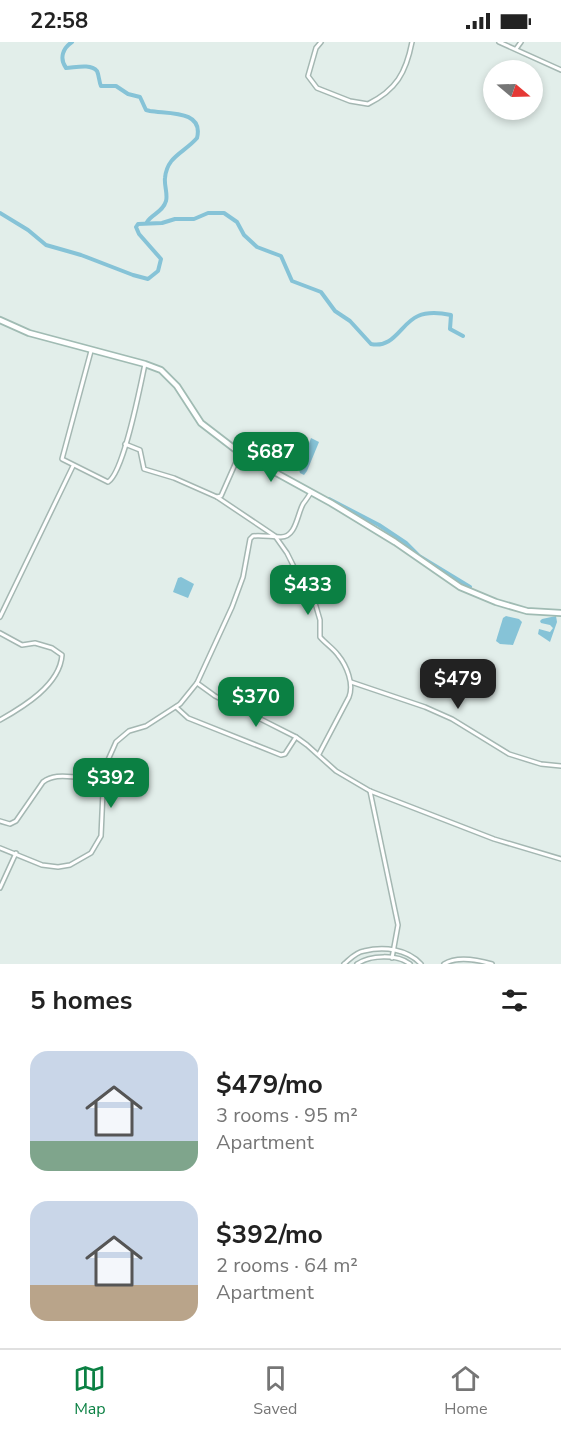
<!DOCTYPE html>
<html lang="en">
<head>
<meta charset="utf-8">
<style>
  :root { --surface:#fff; --page:#f6f6f6; --text:#222; --muted:#767676; --line:#e0e0e0; --accent:#0b8043 }
  body { margin:0; font-family:"Nunito Sans",sans-serif; background:var(--page); color:var(--text); height:100vh; display:flex; flex-direction:column; font-size:22px; white-space:nowrap }
  * { box-sizing:border-box; margin:0 }
  p { font-size:20px; color:var(--muted) }
  .icon { flex:none; width:33px; height:33px; fill:none; stroke:currentColor; stroke-width:2; stroke-linecap:round; stroke-linejoin:round }
  .map { position:relative; height:922px; overflow:hidden }
  .drawer { display:flex; flex-direction:column; background:var(--surface); flex:1 }
  .drawer>* { flex:none }
  .needle { width:39px; rotate:109deg }
  .controls { position:absolute; left:483px; top:18px; display:grid; gap:12px }
  .controls a { display:grid; place-items:center; width:60px; height:60px; border-radius:50%; background:var(--surface); box-shadow:0 3px 9px #0003; font-size:30px }
  .price { position:absolute; translate:-50% -51px; padding:0 14px; border-radius:12px; background:var(--accent); color:#fff; font-size:20px; line-height:39px; filter:drop-shadow(0 2px 3px #0008) }
  .price::after { content:''; position:absolute; left:50%; top:36px; width:18px; height:14px; margin-left:-9px; background:inherit; clip-path:polygon(0 0,100% 0,50% 100%) }
  .price.current { background:#222; color:#fff }
  ul { padding:0; list-style:none }
  li { display:flex; align-items:center; gap:18px; height:150px; padding:0 30px }
  li span { display:grid; place-items:center; flex:none; width:168px; height:120px; border-radius:18px; color:#555 }
  li>.icon { margin-inline-start:auto }
  span .icon { width:72px; height:72px; fill:#fffc; stroke-width:1 }
  li b { font-size:26px }
  h2 { display:flex; justify-content:space-between; align-items:center; height:72px; padding:0 30px; font-size:26px }
  .status { display:flex; justify-content:space-between; align-items:center; height:42px; padding:0 30px; background:var(--surface); direction:ltr }
  .status svg { height:16px; fill:currentColor }
  .tabs { display:flex; justify-content:space-around; align-items:center; height:84px; border-top:2px solid var(--line); background:var(--surface); font-size:16px; color:var(--muted) }
  .tabs a { display:grid; justify-items:center; gap:3px }
  .tabs .current { color:var(--accent) }
  .map>svg:first-child { display:block }
  .water { fill:#86c3d7 }
  .lines { fill:none; stroke-linecap:round; stroke-linejoin:round }
  .canal { stroke:#86c3d7; stroke-width:4 }
  .street-casing { stroke:#a4b7b2; stroke-width:6 }
  .secondary-casing { stroke:#a0bbb3; stroke-width:8 }
  .street { stroke:#fff; stroke-width:3 }
  .secondary { stroke:#fff; stroke-width:4.5 }
</style>
</head>
<body>
<div class="status"><b>22:58</b><svg viewBox="0 0 49 12"><path d="M0 12V9h3v3zM5 12V6h3v6zM10 12V3h3v9zM15 12V0h3v12zM26 1h20v11H26zM47 4h2v5h-2z"/></svg></div>
<div class="map">
<svg width="561" height="922" viewBox="0 0 561 922">
  <rect width="100%" height="100%" fill="#e2eeea"/>
  <g class="water">
    <polygon points="311,396 319,400 307,429 304,433 300,431 299,428"/>
    <polygon points="181,535 194,542 188,556 173,550 178,536"/>
    <polygon points="506,574 519,577 522,580 513,603 500,602 496,599 503,576"/>
    <polygon points="556,574 557,580 550,600 538,592 539,587 550,590 553,586 550,583 541,581 540,579 542,577"/>
  </g>
  <g class="lines">
    <g class="canal">
      <path d="M72,0c-9,6 -13,16 -6,26 8,0 24,-5 31,3 2,4 2,11 4,15h15l12,8 12,3 6,13 4,1c18,3 54,-1 47,27 -13,15 -30,18 -32,40 -1,7 3,16 1,23 -3,11 -14,13 -19,21"/>
      <path d="M0,171l28,17 18,15 35,10 52,20 15,4 10,-8 3,-12 -22,-25 -3,-7 2,-3 24,-1 13,-4h19l14,-6h16l13,9 7,13 13,12 24,9 11,25 29,11 14,19 15,10 21,23c23,5 30,-21 47,-28 9,-4 23,-3 33,-1l-1,14 13,7"/>
      <polyline points="329,457 379,483 406,501 419,514 470,545"/>
    </g>
    <g class="street-casing">
      <g id="street">
        <path d="M321,0l-5,6 -8,28 9,12 33,13 18,3c28,-14 38,-31 44,-62"/>
        <polyline points="499,0 561,28"/>
        <polyline points="516,7 521,0"/>
        <path d="M91,309l-29,108 46,23c16,-10 32,-95 37,-118"/>
        <polyline points="125,402 140,408 144,427 174,436 217,455 221,454 240,411"/>
        <path d="M311,450c-2,4 -5,8 -8,12 -6,11 -7,33 -22,33 -10,0 -19,-2 -28,-1l-3,3 -7,38 -11,30 -35,76 18,13 81,41 11,8 29,26 34,20 124,48 67,20"/>
        <path d="M217,455l58,39 12,17 10,20 16,23 7,24v17c6,7 13,11 18,18 9,11 16,29 11,42l-30,57"/>
        <polyline points="0,575 73,424"/>
        <path d="M0,591l22,12 13,-2 17,5 10,7c-2,30 -39,52 -62,65"/>
        <polyline points="351,640 425,665 452,677 509,712 541,722 561,724"/>
        <polyline points="176,665 188,676 281,713 285,712 296,695"/>
        <polyline points="370,749 398,883 392,916"/>
        <path d="M0,779l10,3 6,-3 27,-39c15,-11 32,-2 48,-6 4,-1 9,-5 13,-7"/>
        <polyline points="0,806 42,823 58,825 70,823 91,811 101,794 104,727 116,700 129,689 146,684 180,662 197,641"/>
        <polyline points="0,846 16,811"/>
        <path d="M344,922c6,-5 12,-12 20,-13 20,-5 43,-2 57,13"/>
        <path d="M357,922c13,-9 40,-10 53,0"/>
        <path d="M444,922c13,-8 34,-4 48,0"/>
      </g>
    </g>
    <g class="secondary-casing">
      <polyline id="secondary" points="0,278 29,291 145,322 161,328 177,344 201,381 240,411 331,461 395,500 460,545 496,560 527,569 561,571"/>
    </g>
    <use href="#street" class="street"/>
    <use href="#secondary" class="secondary"/>
  </g>
</svg>
<div class="controls">
<a><svg class="needle" viewBox="-14 -14 28 28"><path d="M0-13l5 13h-10z" fill="#e53935"/><path d="M0 13l5-13h-10z" fill="#767676"/></svg></a>
</div>
<b class="price" style="left:271px;top:441px">$687</b>
<b class="price" style="left:308px;top:574px">$433</b>
<b class="price current" style="left:458px;top:668px">$479</b>
<b class="price" style="left:256px;top:686px">$370</b>
<b class="price" style="left:111px;top:767px">$392</b>
</div>
<section class="drawer">
<h2>5 homes<svg class="icon" aria-label="filters" viewBox="0 0 24 24"><path d="M4 7h16M4 17h16"/><circle cx="9" cy="7" r="2"/><circle cx="15" cy="17" r="2"/></svg></h2>
<ul>
<li><span style="background:linear-gradient(#c9d6e8 75%,#7fa58c 0)"><svg class="icon" aria-label="home" viewBox="0 0 24 24"><path d="M3 11l9-7 9 7M6 9v11h12V9"/></svg></span><div><b>$479/mo</b><p>3 rooms · 95 m²</p><p>Apartment</p></div></li>
<li><span style="background:linear-gradient(#c9d6e8 70%,#b9a48a 0)"><svg class="icon" aria-label="home" viewBox="0 0 24 24"><path d="M3 11l9-7 9 7M6 9v11h12V9"/></svg></span><div><b>$392/mo</b><p>2 rooms · 64 m²</p><p>Apartment</p></div></li>
</ul>
</section>
<nav class="tabs">
<a class="current"><svg class="icon" aria-label="map" viewBox="0 0 24 24"><path d="M3 6l6-2 6 2 6-2v14l-6 2-6-2-6 2zM9 4v14M15 6v14"/></svg>Map</a>
<a><svg class="icon" aria-label="saved" viewBox="0 0 24 24"><path d="M7 4h10v16l-5-4-5 4z"/></svg>Saved</a>
<a><svg class="icon" aria-label="home" viewBox="0 0 24 24"><path d="M3 11l9-7 9 7M6 9v11h12V9"/></svg>Home</a>
</nav>
</body>
</html>
